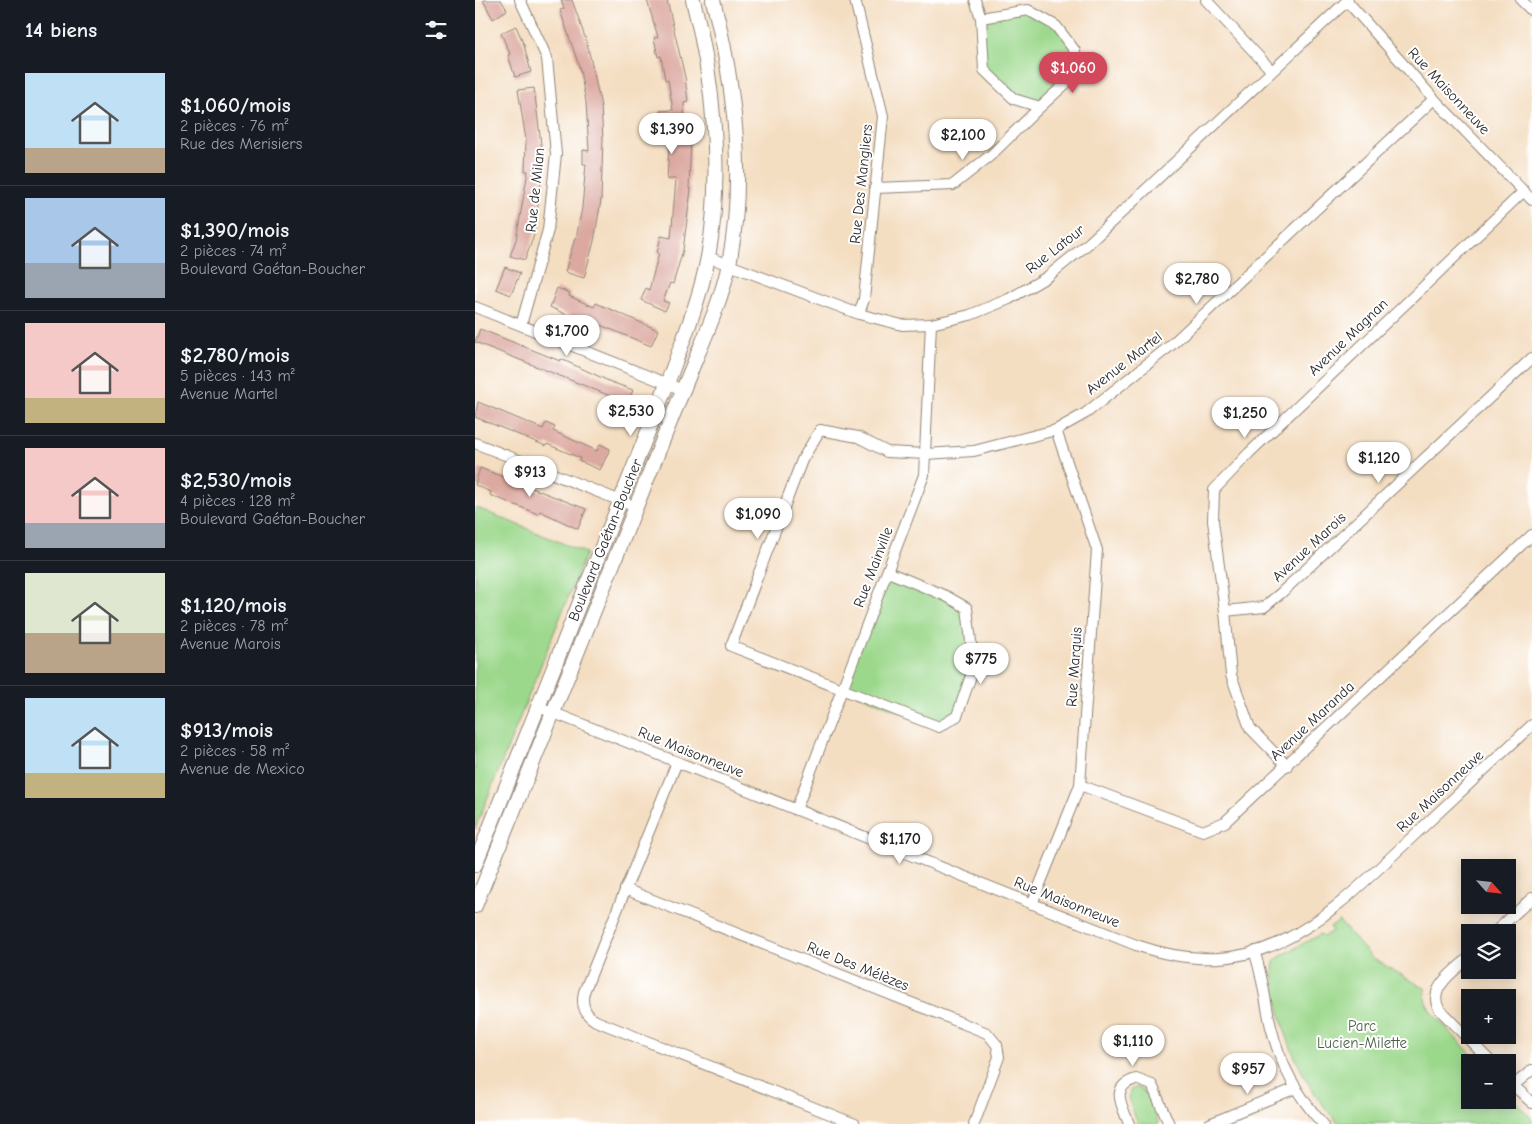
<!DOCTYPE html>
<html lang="fr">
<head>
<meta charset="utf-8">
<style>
  :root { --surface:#171b24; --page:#242831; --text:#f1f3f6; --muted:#9ea1a6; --line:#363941; --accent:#d1495b }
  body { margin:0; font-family:"Comic Neue",sans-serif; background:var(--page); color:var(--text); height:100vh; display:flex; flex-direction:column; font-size:19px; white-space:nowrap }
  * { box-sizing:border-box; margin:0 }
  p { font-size:16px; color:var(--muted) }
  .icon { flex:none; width:28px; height:28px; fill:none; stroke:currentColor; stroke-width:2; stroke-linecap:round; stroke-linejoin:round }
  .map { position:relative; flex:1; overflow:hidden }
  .panel { display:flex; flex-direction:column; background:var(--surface); width:475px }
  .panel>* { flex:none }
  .needle { width:32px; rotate:117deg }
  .buttons { position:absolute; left:986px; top:859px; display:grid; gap:10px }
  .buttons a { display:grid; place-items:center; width:55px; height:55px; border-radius:0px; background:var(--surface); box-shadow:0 2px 12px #0003; font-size:25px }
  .price { position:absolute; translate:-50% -42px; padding:0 11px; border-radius:18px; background:#fff; color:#222; font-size:16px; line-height:32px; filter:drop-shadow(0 1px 2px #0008) }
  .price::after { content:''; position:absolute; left:50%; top:30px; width:15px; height:11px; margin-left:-8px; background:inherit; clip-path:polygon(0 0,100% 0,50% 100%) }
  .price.active { background:var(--accent); color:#fff }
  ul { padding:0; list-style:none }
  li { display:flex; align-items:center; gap:15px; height:125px; padding:0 25px }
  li+li { border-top:1px solid var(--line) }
  li span { display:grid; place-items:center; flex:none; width:140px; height:100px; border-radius:0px; color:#555 }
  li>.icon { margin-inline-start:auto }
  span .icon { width:60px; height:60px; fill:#fffc; stroke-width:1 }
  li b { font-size:21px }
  h2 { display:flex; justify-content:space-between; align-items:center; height:60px; padding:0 25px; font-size:21px }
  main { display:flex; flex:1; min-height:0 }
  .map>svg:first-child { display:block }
  .green { fill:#9cd88c; stroke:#64825c }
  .building { fill:#dca9a0 }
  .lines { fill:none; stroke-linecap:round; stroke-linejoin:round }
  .street-casing { stroke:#908476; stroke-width:12 }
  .secondary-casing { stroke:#908476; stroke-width:16 }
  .street { stroke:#fff; stroke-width:10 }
  .secondary { stroke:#fff; stroke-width:14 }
  .labels { text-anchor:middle; stroke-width:4; stroke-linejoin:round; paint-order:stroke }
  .street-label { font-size:15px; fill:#2b2b2b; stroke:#fff }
  .park-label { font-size:15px; fill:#4d5f48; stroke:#fff }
</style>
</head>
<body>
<main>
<section class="panel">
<h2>14 biens<svg class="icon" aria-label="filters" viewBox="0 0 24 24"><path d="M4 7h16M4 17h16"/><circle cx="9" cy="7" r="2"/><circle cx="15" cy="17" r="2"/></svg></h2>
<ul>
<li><span style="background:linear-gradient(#bfe0f5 75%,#b9a48a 0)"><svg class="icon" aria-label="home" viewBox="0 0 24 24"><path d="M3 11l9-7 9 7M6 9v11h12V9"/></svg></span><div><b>$1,060/mois</b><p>2 pièces · 76 m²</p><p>Rue des Merisiers</p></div></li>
<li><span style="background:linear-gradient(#a9c7e8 65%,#9aa5b1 0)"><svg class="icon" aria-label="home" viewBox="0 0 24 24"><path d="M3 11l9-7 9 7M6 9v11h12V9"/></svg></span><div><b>$1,390/mois</b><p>2 pièces · 74 m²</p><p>Boulevard Gaétan-Boucher</p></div></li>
<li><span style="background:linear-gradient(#f6c9c9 75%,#c2b280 0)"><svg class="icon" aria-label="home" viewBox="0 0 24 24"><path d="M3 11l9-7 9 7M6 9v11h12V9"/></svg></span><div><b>$2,780/mois</b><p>5 pièces · 143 m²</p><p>Avenue Martel</p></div></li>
<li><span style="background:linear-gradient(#f6c9c9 75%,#9aa5b1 0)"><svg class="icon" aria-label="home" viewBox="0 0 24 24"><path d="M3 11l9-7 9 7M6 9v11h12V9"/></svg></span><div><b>$2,530/mois</b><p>4 pièces · 128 m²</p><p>Boulevard Gaétan-Boucher</p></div></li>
<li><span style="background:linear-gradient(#dfe7d0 60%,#b9a48a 0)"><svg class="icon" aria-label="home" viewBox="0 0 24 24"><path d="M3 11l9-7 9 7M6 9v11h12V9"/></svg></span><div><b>$1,120/mois</b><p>2 pièces · 78 m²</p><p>Avenue Marois</p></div></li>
<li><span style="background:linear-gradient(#bfe0f5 75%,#c2b280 0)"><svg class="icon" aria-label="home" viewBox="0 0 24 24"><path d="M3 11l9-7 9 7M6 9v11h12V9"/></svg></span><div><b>$913/mois</b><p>2 pièces · 58 m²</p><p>Avenue de Mexico</p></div></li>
</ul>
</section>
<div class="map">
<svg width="1057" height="1124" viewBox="0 0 1057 1124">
  <rect width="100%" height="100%" fill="#fff"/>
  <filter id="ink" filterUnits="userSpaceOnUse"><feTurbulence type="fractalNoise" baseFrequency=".02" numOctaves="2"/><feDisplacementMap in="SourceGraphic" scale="10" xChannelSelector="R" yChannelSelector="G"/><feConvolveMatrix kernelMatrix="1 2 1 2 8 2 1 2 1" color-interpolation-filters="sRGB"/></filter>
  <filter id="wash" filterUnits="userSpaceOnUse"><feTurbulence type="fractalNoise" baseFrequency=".0096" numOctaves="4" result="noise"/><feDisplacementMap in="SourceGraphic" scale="20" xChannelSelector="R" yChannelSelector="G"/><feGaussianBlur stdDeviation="1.12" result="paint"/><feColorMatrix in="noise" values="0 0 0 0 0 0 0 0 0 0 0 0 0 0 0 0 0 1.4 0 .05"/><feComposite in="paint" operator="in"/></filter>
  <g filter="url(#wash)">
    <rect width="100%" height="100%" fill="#f4dec2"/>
    <g class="green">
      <polygon points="553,10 581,26 600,51 599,76 565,107 539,99 509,70 506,18"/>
      <polygon points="0,507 111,553 0,829"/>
      <polygon points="413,572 492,608 499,667 482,716 464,727 369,689"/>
      <path d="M864,921l33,37 54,31 -1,11 6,12 48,50h-9v38h37l1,-7 24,26v5l-194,-1c-39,-43 -61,-97 -65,-155l1,-6 5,-5 42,-23 2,3 9,-6 -2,-3z"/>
      <polygon points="662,1087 671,1093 684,1124 663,1124 654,1101 655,1090"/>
    </g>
    <g id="blocks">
      <g class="building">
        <polygon points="8,0 26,0 32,10 18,19"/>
        <polygon points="86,0 97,0 112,43 126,106 128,139 126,200 119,241 109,278 90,272 100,238 101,239 107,208 111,164 108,164 108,150 114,151 111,102 104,66 85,10 89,9"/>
        <polygon points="172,0 192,0 210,77 213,102 209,103 210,137 216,138 214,189 216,189 208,250 198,284 195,283 188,301 194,303 190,311 166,300 171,288 174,290 184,253 182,253 186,236 196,238 201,179 192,179 195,130 186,131 185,111 198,110 193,80 190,80 186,56 183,57 179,38 183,37"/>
        <polygon points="41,26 49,45 56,72 40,77 33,55 35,54 26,33"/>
        <polygon points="59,88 67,152 66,182 59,235 50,260 35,256 41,240 53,171 50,171 51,140 43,90"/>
        <polygon points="30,267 45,273 36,295 21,289"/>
        <polygon points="82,288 95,293 94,296 119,307 121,303 183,330 176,346 118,322 117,324 106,319 105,321 75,307"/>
        <polygon points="5,329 85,361 86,359 136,382 158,390 153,403 0,342"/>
        <polygon points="3,402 68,429 71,423 80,427 78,431 122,451 125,444 135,449 125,470 104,461 105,458 72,444 71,446 0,417"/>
        <polygon points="5,468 111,509 103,529 65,511 63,514 15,495 16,492 0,485"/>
      </g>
    </g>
  </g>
  <g filter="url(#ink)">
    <use href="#blocks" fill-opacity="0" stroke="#908476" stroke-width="1"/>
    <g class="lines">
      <g class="street-casing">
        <g id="street">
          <polyline points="45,0 72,58 81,154 73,230 46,325"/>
          <polyline points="380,0 408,116 389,299 384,314"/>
          <polyline points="500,0 506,18 509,70 539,99 565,107 599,76 600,51 581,26 553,10 506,18"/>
          <polyline points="731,0 796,70"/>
          <polyline points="1046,0 1057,11"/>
          <polyline points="872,1 959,99 1057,200"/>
          <polyline points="400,188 478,185 516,155 565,107"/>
          <polyline points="233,257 384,314 427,325 456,324 495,315 534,299 572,277 614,243 873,0"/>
          <polyline points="0,307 208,390"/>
          <polyline points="0,443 161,507"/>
          <polyline points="413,572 471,596 492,608 499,667 482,716 464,727 256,646 327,460 345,430 383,437 412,452 451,454 499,451 581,430 611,413 695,346 959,99"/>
          <polyline points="750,611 789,607 806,593 1057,358"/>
          <path d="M64,707l597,238c124,43 188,-25 271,-103 42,-39 83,-78 125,-117"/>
          <path d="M202,762l-93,230c-3,13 1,23 12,29l259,103"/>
          <polyline points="812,766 775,728 756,675 750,611 738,521 739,490 774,453 1049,191"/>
          <polyline points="605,785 728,831 750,822 1057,535"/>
          <polyline points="321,810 449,475 456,324"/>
          <polyline points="150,889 512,1033 522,1045 524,1057 499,1124"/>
          <polyline points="557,904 605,785 622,550 581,430"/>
          <polyline points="1020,932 1057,898"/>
          <path d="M779,951c9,25 11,51 17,76 9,37 26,69 52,97"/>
          <path d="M995,957c-13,12 -45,32 -30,53l51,52"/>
          <polyline points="1032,1079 1057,1103"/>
          <polyline points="1039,1085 1057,1070"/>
          <path d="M654,1124c-7,-19 -20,-37 7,-45l16,6 17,39"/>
          <polyline points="734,1124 821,1088"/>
        </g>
      </g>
      <g class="secondary-casing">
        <g id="secondary">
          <path d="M0,865l192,-481c15,-41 33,-84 41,-127 15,-82 6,-177 -15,-257"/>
          <path d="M0,906l208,-516c16,-41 37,-83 46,-126 17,-88 6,-178 -16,-264"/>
        </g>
      </g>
      <use href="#street" class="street"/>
      <use href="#secondary" class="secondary"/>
    </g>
  </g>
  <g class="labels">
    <g class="street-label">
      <text transform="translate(974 91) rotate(47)" y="5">Rue Maisonneuve</text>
      <text transform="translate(386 184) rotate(-84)" y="5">Rue Des Mangliers</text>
      <text transform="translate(60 190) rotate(-84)" y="5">Rue de Milan</text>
      <text transform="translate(580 249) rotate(-38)" y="5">Rue Latour</text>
      <text transform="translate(873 337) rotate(-44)" y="5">Avenue Magnan</text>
      <text transform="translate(649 363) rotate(-38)" y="5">Avenue Martel</text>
      <text transform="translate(130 540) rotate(-68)" y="5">Boulevard Gaétan-Boucher</text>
      <text transform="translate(834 547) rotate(-43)" y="5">Avenue Marois</text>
      <text transform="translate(398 567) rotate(-69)" y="5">Rue Mainville</text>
      <text transform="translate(599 667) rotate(-86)" y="5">Rue Marquis</text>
      <text transform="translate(837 721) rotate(-43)" y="5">Avenue Maranda</text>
      <text transform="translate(216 752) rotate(22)" y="5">Rue Maisonneuve</text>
      <text transform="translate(965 791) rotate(-43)" y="5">Rue Maisonneuve</text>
      <text transform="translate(592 902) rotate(22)" y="5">Rue Maisonneuve</text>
      <text transform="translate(383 966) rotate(22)" y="5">Rue Des Mélèzes</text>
    </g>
    <g class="park-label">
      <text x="887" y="1031">Parc<tspan x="887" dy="17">Lucien-Milette</tspan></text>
    </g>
  </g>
</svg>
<div class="buttons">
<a><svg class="needle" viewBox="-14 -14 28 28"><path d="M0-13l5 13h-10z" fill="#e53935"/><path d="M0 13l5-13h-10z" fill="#9ea1a6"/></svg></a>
<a><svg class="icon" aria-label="layers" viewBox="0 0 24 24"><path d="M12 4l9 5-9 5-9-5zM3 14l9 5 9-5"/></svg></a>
<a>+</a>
<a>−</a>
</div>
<b class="price active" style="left:598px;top:94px">$1,060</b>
<b class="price" style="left:197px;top:155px">$1,390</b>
<b class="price" style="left:488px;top:161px">$2,100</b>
<b class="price" style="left:722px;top:305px">$2,780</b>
<b class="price" style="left:92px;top:357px">$1,700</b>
<b class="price" style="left:156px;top:437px">$2,530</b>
<b class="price" style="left:770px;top:439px">$1,250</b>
<b class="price" style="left:904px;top:484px">$1,120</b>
<b class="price" style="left:55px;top:498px">$913</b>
<b class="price" style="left:283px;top:540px">$1,090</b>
<b class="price" style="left:506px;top:685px">$775</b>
<b class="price" style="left:425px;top:865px">$1,170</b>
<b class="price" style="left:658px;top:1067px">$1,110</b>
<b class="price" style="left:773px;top:1095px">$957</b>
</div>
</main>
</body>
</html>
